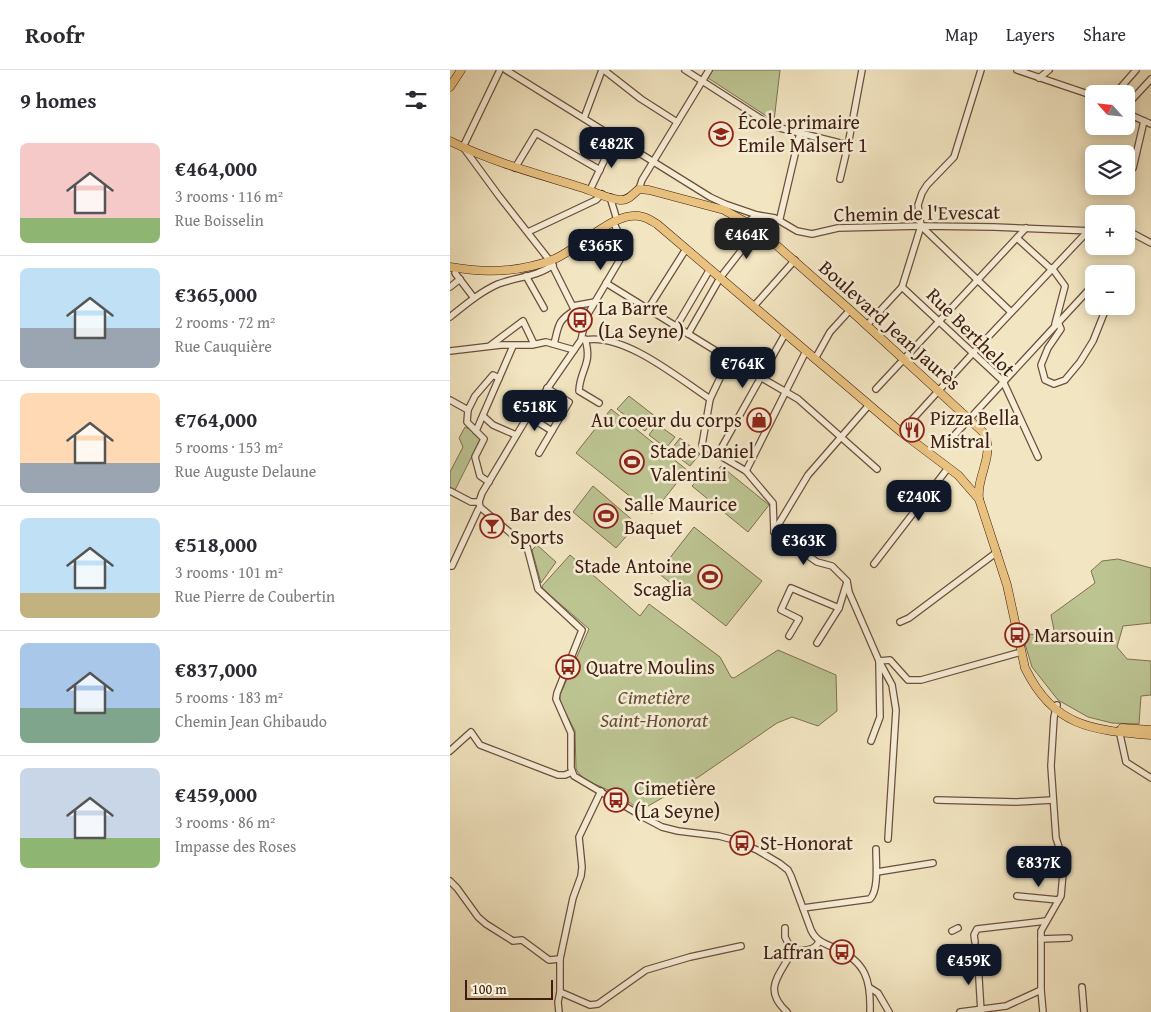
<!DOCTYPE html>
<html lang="en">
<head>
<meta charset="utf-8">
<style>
  :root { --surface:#fff; --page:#f2f2f3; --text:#2b2b33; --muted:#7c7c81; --line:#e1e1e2; --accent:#111827 }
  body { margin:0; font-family:"Gentium Book Plus",serif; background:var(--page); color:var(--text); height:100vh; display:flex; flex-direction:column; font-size:19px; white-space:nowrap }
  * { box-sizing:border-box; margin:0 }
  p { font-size:16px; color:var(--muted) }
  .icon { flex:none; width:28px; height:28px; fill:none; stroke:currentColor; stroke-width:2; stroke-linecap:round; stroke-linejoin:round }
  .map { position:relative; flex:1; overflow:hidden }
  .sheet { display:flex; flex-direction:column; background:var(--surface); width:450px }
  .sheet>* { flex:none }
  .needle { width:32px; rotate:297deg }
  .buttons { position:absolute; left:635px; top:15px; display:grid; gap:10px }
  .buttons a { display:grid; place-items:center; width:50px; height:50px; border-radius:8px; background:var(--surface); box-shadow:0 2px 12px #0003; font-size:25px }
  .scale { position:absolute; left:15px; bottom:12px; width:88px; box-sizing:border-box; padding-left:5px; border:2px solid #3f1d10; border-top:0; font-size:14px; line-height:18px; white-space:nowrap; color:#3f1d10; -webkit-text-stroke:4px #f7eed7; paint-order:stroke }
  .price { position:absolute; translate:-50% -42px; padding:0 11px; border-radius:10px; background:var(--accent); color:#fff; font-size:16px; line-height:32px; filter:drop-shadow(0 1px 2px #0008) }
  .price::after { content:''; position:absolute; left:50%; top:30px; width:15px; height:11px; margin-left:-8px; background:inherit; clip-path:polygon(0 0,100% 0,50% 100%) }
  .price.on { background:#222; color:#fff }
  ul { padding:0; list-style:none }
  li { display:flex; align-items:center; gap:15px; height:125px; padding:0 20px }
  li+li { border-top:1px solid var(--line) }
  li span { display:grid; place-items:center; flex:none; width:140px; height:100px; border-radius:8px; color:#555 }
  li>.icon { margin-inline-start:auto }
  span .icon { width:60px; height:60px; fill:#fffc; stroke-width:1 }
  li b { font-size:21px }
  h2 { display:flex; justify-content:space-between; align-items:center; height:60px; padding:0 20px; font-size:21px }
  header { display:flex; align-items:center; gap:30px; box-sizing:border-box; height:70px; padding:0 25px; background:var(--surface); border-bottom:1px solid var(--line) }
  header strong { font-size:24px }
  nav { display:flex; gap:28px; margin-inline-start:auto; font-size:18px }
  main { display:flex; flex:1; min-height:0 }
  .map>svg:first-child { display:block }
  .green { fill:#bcc492; stroke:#7e7051 }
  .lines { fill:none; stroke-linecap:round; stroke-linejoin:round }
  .minor-casing { stroke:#6c4f3c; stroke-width:8 }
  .major-casing { stroke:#3f1d10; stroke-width:9 }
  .minor { stroke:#f7eed7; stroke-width:5.5 }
  .major { stroke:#e9c280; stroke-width:8 }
  .labels { text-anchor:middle; stroke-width:5; stroke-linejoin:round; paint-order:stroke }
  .poi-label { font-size:20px; fill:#3f1d10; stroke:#f7eed7; text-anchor:start }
  .street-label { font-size:20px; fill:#3f1d10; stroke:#f7eed7 }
  .park-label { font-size:20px; font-style:italic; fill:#644f37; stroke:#f7eed7 }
</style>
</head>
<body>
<header>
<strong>Roofr</strong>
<nav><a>Map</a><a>Layers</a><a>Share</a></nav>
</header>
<main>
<section class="sheet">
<h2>9 homes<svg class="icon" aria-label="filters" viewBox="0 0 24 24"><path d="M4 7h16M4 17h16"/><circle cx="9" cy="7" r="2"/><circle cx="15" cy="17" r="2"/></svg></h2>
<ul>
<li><span style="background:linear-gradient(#f6c9c9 75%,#8fb573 0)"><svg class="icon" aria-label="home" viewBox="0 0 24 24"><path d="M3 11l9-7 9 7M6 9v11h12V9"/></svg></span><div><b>€464,000</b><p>3 rooms · 116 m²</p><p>Rue Boisselin</p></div></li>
<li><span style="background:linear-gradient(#bfe0f5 60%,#9aa5b1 0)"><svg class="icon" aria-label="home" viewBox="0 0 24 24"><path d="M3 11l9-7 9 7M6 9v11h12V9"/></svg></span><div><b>€365,000</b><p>2 rooms · 72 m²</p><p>Rue Cauquière</p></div></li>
<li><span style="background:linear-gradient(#ffd9b3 70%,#9aa5b1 0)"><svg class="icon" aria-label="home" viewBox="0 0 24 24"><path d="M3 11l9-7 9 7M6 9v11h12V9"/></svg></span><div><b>€764,000</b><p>5 rooms · 153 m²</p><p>Rue Auguste Delaune</p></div></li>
<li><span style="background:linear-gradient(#bfe0f5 75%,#c2b280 0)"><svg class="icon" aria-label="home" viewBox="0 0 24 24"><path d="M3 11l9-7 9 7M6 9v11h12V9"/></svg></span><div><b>€518,000</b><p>3 rooms · 101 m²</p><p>Rue Pierre de Coubertin</p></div></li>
<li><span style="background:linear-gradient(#a9c7e8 65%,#7fa58c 0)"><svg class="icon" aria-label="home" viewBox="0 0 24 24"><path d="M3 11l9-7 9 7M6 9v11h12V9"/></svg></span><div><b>€837,000</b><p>5 rooms · 183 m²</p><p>Chemin Jean Ghibaudo</p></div></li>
<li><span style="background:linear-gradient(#c9d6e8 70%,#8fb573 0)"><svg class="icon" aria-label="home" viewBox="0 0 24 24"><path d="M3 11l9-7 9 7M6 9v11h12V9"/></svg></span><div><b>€459,000</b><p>3 rooms · 86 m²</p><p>Impasse des Roses</p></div></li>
</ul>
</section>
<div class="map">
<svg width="701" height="942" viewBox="0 0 701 942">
  <rect width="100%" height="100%" fill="#f2e5c1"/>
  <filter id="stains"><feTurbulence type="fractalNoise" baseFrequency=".004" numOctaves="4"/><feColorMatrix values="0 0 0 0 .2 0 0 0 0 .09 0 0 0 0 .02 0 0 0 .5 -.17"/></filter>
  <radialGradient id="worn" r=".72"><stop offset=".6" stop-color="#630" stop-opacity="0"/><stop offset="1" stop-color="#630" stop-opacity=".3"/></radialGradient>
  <g class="green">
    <polygon points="263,0 330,0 324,51 258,8"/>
    <polygon points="179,326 206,347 195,361 167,339"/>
    <polygon points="161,339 237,400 202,444 126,383"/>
    <polygon points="207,354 225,367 216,378 199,365"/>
    <polygon points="15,357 21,360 30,370 5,420 0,417 0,402 13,377 9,368"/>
    <polygon points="230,368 250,384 240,396 220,381"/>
    <polygon points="271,396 319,435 298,462 242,416 254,403 261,408"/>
    <polygon points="143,416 187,454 166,478 123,442"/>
    <polygon points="244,457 312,511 276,556 208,503"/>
    <polygon points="87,475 106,492 91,513 82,480"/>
    <path d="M120,485l70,61 9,-12 71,53 11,20 3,1 44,-28 58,25 1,36 -19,15 -26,-9 -15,6 -77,53 -57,33 -5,-1c-10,-6 -20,-13 -30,-18 -12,-6 -26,-9 -32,-21l-1,-38 -15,-29v-7l29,-66 -46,-40 -1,-3z"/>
    <polygon points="668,489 701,498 701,553 673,556 667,577 677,589 701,591 701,625 691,626 689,654 662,653 638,647 608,630 582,597 572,564 605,565 601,545 645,513 641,501 652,491"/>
  </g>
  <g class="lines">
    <g class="minor-casing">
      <g id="minor">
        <polyline points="56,0 260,127 275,134 307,145"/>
        <polyline points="154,0 191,29 227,52"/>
        <polyline points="235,0 322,56 398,75"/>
        <polyline points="567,0 644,26"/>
        <polyline points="589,8 599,0"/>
        <polyline points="665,24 686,0"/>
        <polyline points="676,36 701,9"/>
        <polyline points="676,43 701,54"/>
        <polyline points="134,48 152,0"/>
        <polyline points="65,98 86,63 150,100"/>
        <polyline points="676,101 683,98 694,51"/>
        <polyline points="390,109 398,75 412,0"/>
        <polyline points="189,119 192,110 259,0"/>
        <polyline points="140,120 165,68"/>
        <polyline points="669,121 669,116"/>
        <polyline points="160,127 167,150"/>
        <polyline points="328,150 330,148 350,63"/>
        <polyline points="298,152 307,145 325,148 347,161 362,164 388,158 471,156 544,157 644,161"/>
        <polyline points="471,156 561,242"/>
        <polyline points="78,162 146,130 152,124"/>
        <polyline points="676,163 684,164 701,173"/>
        <polyline points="567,168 601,199"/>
        <polyline points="7,198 5,203 24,228"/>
        <polyline points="602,198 615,216 605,254"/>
        <polyline points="653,204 655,202 662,204"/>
        <polyline points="76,206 94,238"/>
        <polyline points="156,213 279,289 348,329 427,399"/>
        <polyline points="0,217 10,209"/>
        <polyline points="452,217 553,311 588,387"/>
        <polyline points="123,236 145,232"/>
        <polyline points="304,236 345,190"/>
        <polyline points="198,239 236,179"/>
        <path d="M0,247c15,-12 30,-25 48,-33 18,-7 39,-7 55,-19"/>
        <polyline points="608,252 611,259 598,278 591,295 595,310 604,314 615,310 630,292 643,271 657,236"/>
        <polyline points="131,253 135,249 175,181 174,173 163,152"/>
        <polyline points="417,255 452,217 471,156 468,135 472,123 477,115 504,87 531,0"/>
        <polyline points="226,257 260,199"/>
        <polyline points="238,264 270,208 308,159"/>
        <path d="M135,269c8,25 -5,30 -6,52l20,12"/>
        <path d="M135,270c40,-7 93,38 125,59"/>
        <path d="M104,274c5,-19 3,-23 21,-34"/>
        <polyline points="41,275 73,251 84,274"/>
        <polyline points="0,281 51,275 82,275 96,272 124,280"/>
        <polyline points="279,289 260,329 252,375 296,401 323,433 324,462"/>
        <polyline points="365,289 380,262 400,240"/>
        <polyline points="426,319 576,158"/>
        <polyline points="0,330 18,340 17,352 34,369 25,387 30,406 39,412"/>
        <polyline points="18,340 25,326 43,305 49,308"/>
        <polyline points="33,346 43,355 66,365"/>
        <polyline points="78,346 102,361"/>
        <polyline points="26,361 63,276"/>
        <polyline points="451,362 523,283 638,161"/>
        <polyline points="499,371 644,214"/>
        <polyline points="89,383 119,332 97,318"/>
        <polyline points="268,384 335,264"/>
        <polyline points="296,401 356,281"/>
        <polyline points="0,421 21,432 29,432"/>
        <path d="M29,432l1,5 47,40 11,42 44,41 -25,63 -1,6 15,34v35l3,8 71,42 17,9 16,4 41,5 15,4 23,10 22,13 9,7 3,6 20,54c5,11 14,14 24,18 31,14 36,32 35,64"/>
        <polyline points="29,432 32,423 75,351 131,270 133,261 131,253 100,191 49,126 13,77 50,0"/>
        <polyline points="325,460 358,405 419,335"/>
        <polyline points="324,462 367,492 382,496 397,511 399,522 429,591 440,590 458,610 471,610 571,582"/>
        <polyline points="424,494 498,398"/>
        <polyline points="0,496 2,496 28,440 30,437"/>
        <polyline points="450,552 459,548 547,482"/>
        <polyline points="339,566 349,549 331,540 341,518 389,538"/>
        <polyline points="367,573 389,538 397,512"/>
        <polyline points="429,591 442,615 446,640 438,769"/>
        <polyline points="669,660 676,692 701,708"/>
        <polyline points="421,671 430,647 429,593"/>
        <polyline points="0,681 21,662 30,675 108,705 115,705 122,702"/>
        <polyline points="487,730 566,732 603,730"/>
        <polyline points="427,802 483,793"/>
        <polyline points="0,811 7,818 28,847 36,854 63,871 72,870 99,890 110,889"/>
        <polyline points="567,826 608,830"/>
        <path d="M353,838l67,-9c9,-9 6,-36 6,-50"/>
        <path d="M335,858v9l7,14c11,-1 23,1 27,-10"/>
        <polyline points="502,861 508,858"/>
        <polyline points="591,869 619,868"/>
        <polyline points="525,872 524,865 527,859 596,851"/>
        <polyline points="528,892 531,942"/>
        <polyline points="632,917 634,942"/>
        <polyline points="420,918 428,923 439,942"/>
        <polyline points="110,922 140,935 148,934 196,900 240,887 291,876"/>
        <polyline points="109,942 108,932 110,922 110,889 123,828 131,806 132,797 129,767 151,721"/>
        <path d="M337,942c-26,-24 -6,-37 5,-61"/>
        <polyline points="510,942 556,936 591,920"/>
        <polyline points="593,942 591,920 591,861 611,826 614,792 606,768 601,696 604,647 607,635"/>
      </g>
    </g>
    <g class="major-casing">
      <g id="major">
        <polyline points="0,17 11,0"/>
        <path d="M0,71c42,21 88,33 133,47 12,4 25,11 37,12 8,1 13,-6 19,-11l10,1 75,20 34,19 92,81 134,123c11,24 -8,43 -5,66"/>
        <path d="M0,197c34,6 70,5 102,-7 26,-9 63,-52 91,-43 5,1 9,4 14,7l244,208 57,43 21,24 28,86 18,83c29,59 66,62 126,67"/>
        <polyline points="672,658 701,660"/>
      </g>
    </g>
    <use href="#minor" class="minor"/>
    <use href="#major" class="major"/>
  </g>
  <defs>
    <g id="school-ring" transform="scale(1.25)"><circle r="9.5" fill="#f7eed7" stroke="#8f2418" stroke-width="1.5"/><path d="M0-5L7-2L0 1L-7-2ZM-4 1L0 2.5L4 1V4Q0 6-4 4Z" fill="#8f2418"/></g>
    <g id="bus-ring" transform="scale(1.25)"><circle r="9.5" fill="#f7eed7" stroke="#8f2418" stroke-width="1.5"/><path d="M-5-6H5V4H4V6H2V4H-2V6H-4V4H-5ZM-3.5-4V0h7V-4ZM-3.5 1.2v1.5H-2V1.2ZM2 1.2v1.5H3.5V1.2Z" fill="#8f2418"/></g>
    <g id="shop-ring" transform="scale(1.25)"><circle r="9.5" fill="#f7eed7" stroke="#8f2418" stroke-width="1.5"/><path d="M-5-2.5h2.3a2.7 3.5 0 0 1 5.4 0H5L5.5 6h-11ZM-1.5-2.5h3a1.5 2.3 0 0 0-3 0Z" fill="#8f2418"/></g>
    <g id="restaurant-ring" transform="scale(1.25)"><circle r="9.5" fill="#f7eed7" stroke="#8f2418" stroke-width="1.5"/><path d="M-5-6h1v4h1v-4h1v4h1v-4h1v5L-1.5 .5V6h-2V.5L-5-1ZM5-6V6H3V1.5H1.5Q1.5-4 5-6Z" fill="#8f2418"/></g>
    <g id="stadium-ring" transform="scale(1.25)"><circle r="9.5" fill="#f7eed7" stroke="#8f2418" stroke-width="1.5"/><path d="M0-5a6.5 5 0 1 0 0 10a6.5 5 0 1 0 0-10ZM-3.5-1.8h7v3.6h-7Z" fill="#8f2418"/></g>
    <g id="bar-ring" transform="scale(1.25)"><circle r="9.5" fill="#f7eed7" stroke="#8f2418" stroke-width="1.5"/><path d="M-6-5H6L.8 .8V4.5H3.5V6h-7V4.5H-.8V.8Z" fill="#8f2418"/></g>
  </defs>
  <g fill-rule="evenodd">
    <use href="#school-ring" x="271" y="64"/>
    <use href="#bus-ring" x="130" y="250"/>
    <use href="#shop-ring" x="309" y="350"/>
    <use href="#restaurant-ring" x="462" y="360"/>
    <use href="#stadium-ring" x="182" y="392"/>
    <use href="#stadium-ring" x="156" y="446"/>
    <use href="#bar-ring" x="42" y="456"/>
    <use href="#stadium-ring" x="260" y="507"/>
    <use href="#bus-ring" x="567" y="565"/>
    <use href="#bus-ring" x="118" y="597"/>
    <use href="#bus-ring" x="166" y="730"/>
    <use href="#bus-ring" x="292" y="773"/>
    <use href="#bus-ring" x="392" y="882"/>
  </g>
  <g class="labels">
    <g class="poi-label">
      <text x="288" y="59">École primaire<tspan x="288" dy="23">Emile Malsert 1</tspan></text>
      <text x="148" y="245">La Barre<tspan x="148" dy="23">(La Seyne)</tspan></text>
      <text x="480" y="355">Pizza Bella<tspan x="480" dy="23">Mistral</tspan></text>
      <text x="292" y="357" text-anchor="end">Au coeur du corps</text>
      <text x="200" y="388">Stade Daniel<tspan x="200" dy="23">Valentini</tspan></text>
      <text x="174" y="441">Salle Maurice<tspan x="174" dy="23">Baquet</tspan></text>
      <text x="60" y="451">Bar des<tspan x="60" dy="23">Sports</tspan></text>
      <text x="242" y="503" text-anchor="end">Stade Antoine<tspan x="242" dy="23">Scaglia</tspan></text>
      <text x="584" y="572">Marsouin</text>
      <text x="136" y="604">Quatre Moulins</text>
      <text x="184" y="725">Cimetière<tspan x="184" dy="23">(La Seyne)</tspan></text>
      <text x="310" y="780">St-Honorat</text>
      <text x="374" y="889" text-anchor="end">Laffran</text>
    </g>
    <g class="street-label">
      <text transform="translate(467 143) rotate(-1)" y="7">Chemin de l'Evescat</text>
      <text transform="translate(440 255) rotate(42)" y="7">Boulevard Jean Jaurès</text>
      <text transform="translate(521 262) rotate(45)" y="7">Rue Berthelot</text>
    </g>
    <g class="park-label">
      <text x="204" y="634">Cimetière<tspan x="204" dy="23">Saint-Honorat</tspan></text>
    </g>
  </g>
  <rect width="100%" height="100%" filter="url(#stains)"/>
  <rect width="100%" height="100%" fill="url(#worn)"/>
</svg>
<div class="buttons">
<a><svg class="needle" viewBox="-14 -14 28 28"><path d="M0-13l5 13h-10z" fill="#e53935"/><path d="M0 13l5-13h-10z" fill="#7c7c81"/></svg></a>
<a><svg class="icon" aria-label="layers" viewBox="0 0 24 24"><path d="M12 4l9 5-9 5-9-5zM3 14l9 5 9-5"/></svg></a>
<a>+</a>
<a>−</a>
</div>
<div class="scale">100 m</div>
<b class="price" style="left:162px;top:99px">€482K</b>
<b class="price on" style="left:297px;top:190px">€464K</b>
<b class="price" style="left:151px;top:201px">€365K</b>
<b class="price" style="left:293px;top:319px">€764K</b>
<b class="price" style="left:85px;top:362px">€518K</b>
<b class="price" style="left:469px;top:452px">€240K</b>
<b class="price" style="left:354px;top:496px">€363K</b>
<b class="price" style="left:589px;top:818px">€837K</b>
<b class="price" style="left:519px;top:916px">€459K</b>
</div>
</main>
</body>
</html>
